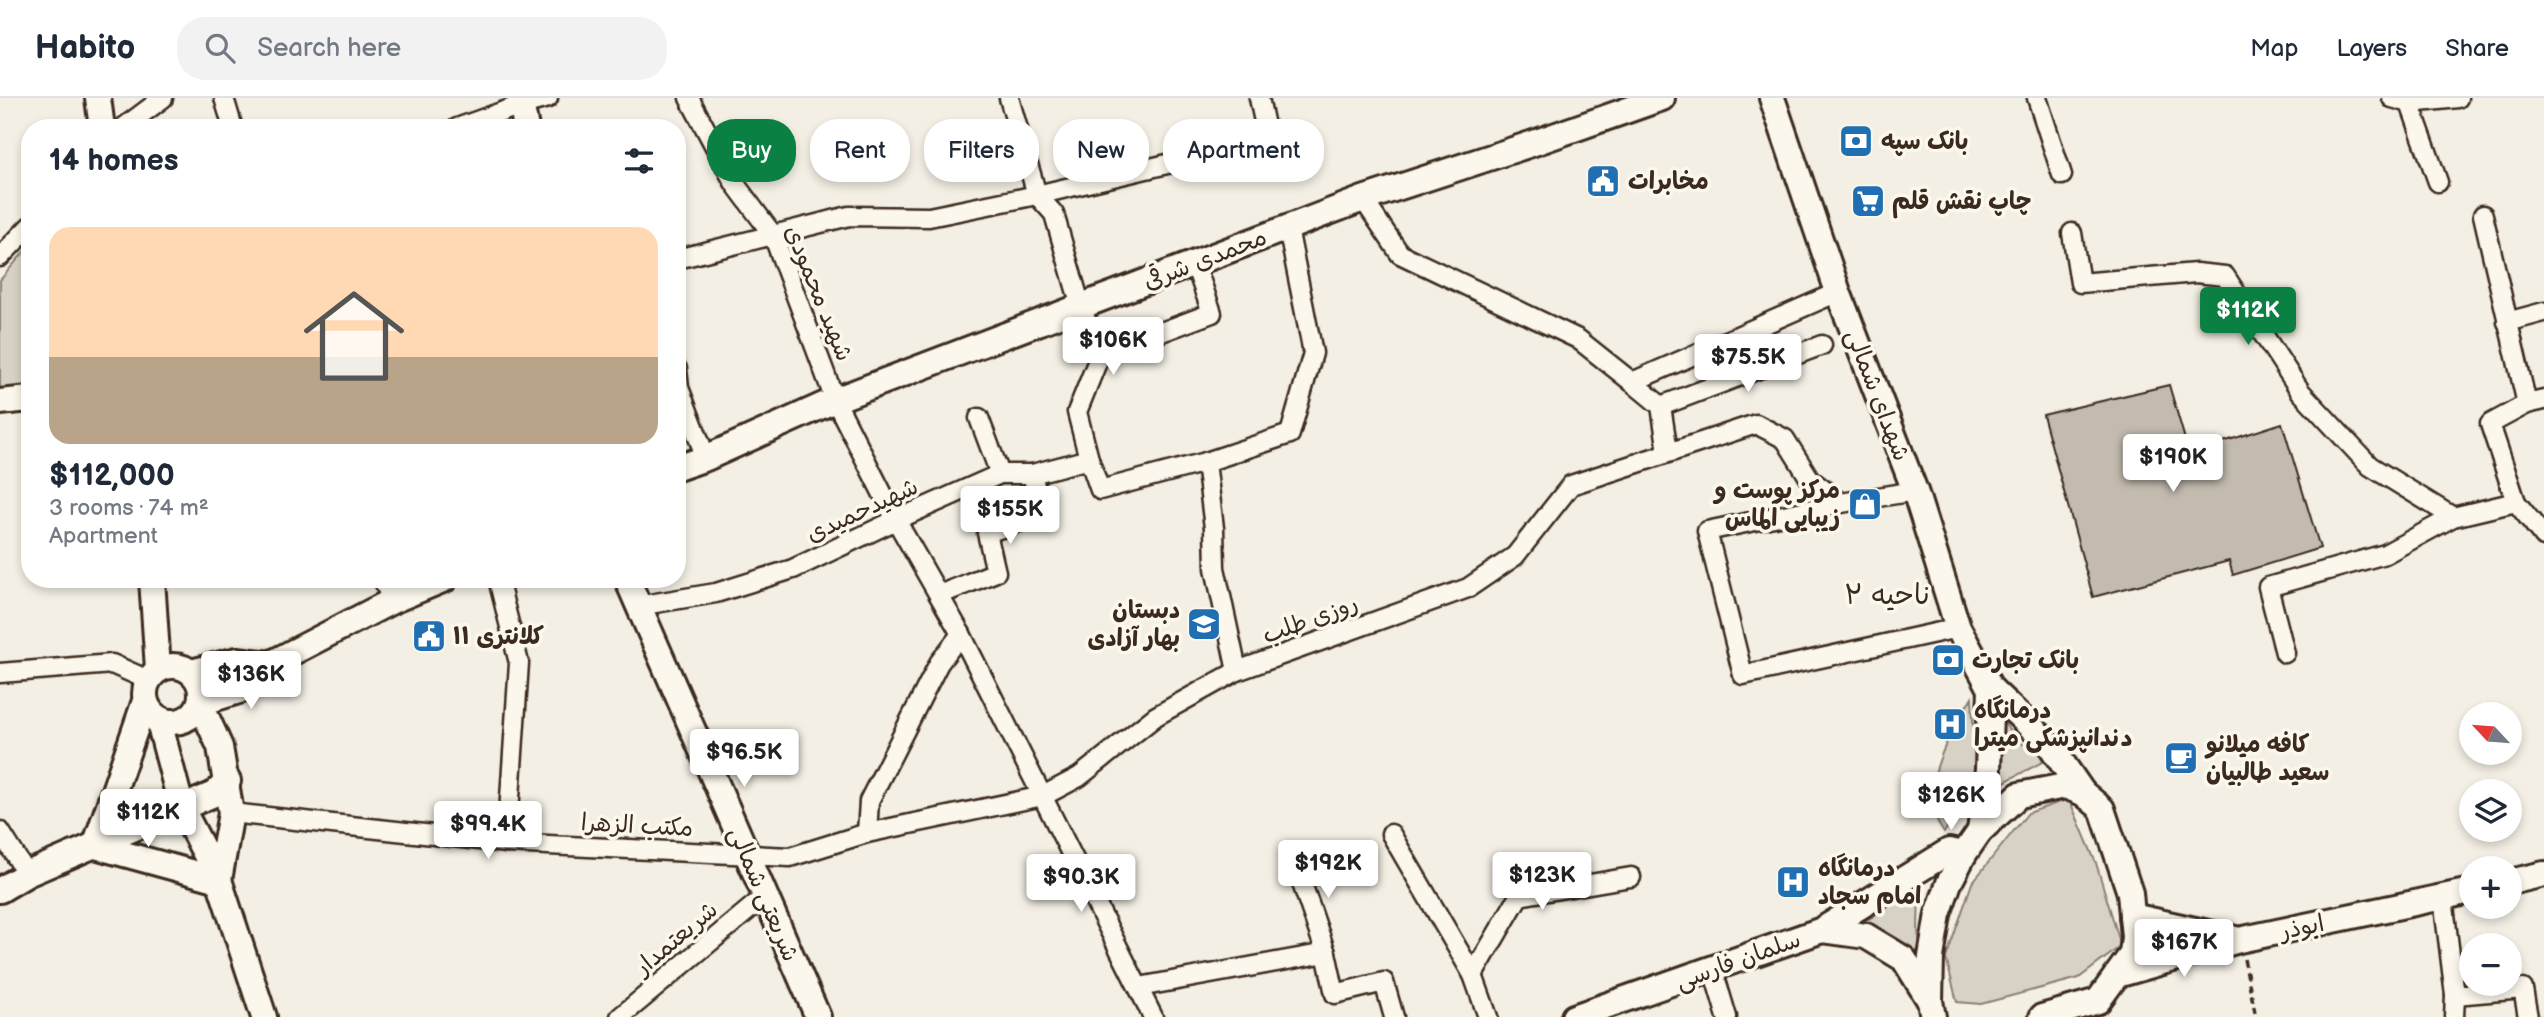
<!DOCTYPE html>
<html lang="en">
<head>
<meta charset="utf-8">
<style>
  :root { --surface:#fff; --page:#f2f2f3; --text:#1f2937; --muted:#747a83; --line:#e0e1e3; --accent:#0b8043 }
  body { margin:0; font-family:"Balsamiq Sans","Playpen Sans Arabic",sans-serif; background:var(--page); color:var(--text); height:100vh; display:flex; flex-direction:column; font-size:26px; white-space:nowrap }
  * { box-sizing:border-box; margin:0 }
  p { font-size:23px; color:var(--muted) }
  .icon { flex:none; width:38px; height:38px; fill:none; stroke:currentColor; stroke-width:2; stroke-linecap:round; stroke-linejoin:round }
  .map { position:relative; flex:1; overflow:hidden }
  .panel { position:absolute; left:21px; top:21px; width:665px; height:469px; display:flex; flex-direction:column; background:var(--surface); border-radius:28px; box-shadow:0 4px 10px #0003 }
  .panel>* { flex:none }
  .hud { position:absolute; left:707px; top:21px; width:665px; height:63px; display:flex; gap:14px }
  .needle { width:46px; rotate:296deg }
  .controls { position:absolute; left:2459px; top:604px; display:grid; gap:14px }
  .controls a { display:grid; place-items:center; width:63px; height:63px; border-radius:50%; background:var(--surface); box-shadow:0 4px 10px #0003; font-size:35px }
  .price { position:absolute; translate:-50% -60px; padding:0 16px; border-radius:7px; background:#fff; color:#222; font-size:23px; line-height:46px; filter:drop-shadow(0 2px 4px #0008) }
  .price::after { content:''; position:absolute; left:50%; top:42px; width:21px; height:16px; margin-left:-10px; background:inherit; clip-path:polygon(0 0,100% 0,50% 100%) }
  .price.active { background:var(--accent); color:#fff }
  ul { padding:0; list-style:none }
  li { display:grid; align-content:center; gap:14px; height:371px; padding:0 28px }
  li span { display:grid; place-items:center; height:217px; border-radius:21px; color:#555 }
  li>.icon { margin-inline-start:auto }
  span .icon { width:126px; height:126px; fill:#fffc; stroke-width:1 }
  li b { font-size:30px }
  h2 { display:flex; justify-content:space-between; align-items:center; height:84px; padding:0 28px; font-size:30px }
  .chip { padding:0 24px; border-radius:28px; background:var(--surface); box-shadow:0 4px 10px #0003; font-size:24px; line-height:63px }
  .chip.active { background:var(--accent); color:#fff }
  header { display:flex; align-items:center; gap:42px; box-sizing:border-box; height:98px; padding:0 35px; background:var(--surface); border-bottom:2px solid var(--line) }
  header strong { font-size:33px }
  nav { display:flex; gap:38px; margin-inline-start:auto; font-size:24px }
  .search { width:490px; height:63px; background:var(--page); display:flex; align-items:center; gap:18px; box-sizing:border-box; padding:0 24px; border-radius:28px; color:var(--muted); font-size:26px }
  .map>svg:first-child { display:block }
  .green { fill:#d8d1c6; stroke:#8a7e72; stroke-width:2 }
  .building { fill:#c3bbb0; stroke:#3b2a1e; stroke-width:2 }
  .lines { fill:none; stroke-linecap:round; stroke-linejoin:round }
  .street-casing { stroke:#3b2a1e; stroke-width:23 }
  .secondary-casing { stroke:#3b2a1e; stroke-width:30 }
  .path { stroke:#3b2a1e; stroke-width:3.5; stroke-dasharray:7 5; stroke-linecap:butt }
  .street { stroke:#fbf7ec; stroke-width:18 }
  .secondary { stroke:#fbf7ec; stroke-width:24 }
  .labels { text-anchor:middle; stroke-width:7; stroke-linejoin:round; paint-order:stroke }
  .poi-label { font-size:24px; font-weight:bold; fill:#3b2a1e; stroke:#fbf7ec; text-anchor:start }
  .street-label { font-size:24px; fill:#3b2a1e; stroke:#fbf7ec }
  .quarter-label { font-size:28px; fill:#3b2a1e; stroke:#fbf7ec }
</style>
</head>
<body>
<header>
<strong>Habito</strong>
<div class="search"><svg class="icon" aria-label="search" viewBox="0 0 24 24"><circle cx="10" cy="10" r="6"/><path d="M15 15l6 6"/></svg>Search here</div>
<nav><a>Map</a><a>Layers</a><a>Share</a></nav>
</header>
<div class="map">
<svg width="2544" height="919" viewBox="0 0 2544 919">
  <rect width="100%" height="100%" fill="#f3efe4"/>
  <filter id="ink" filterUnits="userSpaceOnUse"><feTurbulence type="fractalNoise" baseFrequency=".0143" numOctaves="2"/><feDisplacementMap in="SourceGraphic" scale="14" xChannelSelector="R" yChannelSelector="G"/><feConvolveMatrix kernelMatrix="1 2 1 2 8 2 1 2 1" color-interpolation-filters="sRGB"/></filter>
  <g filter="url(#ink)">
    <g class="green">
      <polygon points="30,147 30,289 0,291 0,182"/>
      <path d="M1972,599l3,73 -13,31 -18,32c-31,-40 6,-100 28,-136z"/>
      <polygon points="1999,618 2017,643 2050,660 1995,689"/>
      <polygon points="2069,701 2096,765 2121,848 2079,880 1981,906 1957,904 1946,860 1972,785 2028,715"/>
      <path d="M1919,788l-1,47 7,32c-22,-25 -31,-33 -65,-40z"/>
    </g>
    <polygon class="building" points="2169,287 2189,355 2282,325 2320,450 2233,477 2229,463 2093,499 2043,317"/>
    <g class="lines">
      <g class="street-casing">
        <g id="street">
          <polyline points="224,0 233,30"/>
          <polyline points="689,0 735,86 773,137 835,302 896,422 961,536 1153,919"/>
          <polyline points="1009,0 1037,97 1054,116 1081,209 1100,257 1077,314 1089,361"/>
          <polyline points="2037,0 2062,77"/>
          <polyline points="2392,0 2410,5 2458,0"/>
          <polyline points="2408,0 2438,84"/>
          <polyline points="123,30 163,0"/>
          <polyline points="457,30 521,7 548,0"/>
          <polyline points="1363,101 1400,156 1578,241 1632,284 1838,194"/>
          <polyline points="2483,117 2527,306 2490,326 2516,404 2544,439"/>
          <polyline points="2072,135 2080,185 2196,175 2225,178 2301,294 2370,368 2453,419"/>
          <polyline points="0,159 30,128"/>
          <polyline points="677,161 849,118 929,119 1037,97 1268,42 1259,0"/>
          <polyline points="2507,224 2544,214"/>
          <polyline points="1100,257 1212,215 1195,166"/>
          <polyline points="677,271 679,290 706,360"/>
          <polyline points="1632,284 1661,308 1668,354"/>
          <polyline points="2527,306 2544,302"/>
          <polyline points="1661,308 1822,247"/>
          <polyline points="979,320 1000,376"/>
          <polyline points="1915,393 1841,405 1707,433 1743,577 1958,530"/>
          <polyline points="383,481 392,503"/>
          <polyline points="498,481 519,565 507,745"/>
          <polyline points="939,497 996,474 987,435 1042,416 1032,376"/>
          <polyline points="637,508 716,495 793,471 896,422 1000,376 1032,376 1089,361 1100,392 1206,364"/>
          <polyline points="2285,555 2268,489 2385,456 2453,419 2516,404"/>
          <polyline points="1237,573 1215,470 1214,430 1206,364 1290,336 1313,255 1288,130"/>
          <polyline points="0,575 112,566 148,582"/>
          <polyline points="231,715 507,745 790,759 867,735 1043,698 1079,679 1156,618 1237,573 1468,490 1515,458 1571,387 1756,326 1785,341 1810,381 1841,405"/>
          <polyline points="0,733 27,776"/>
          <polyline points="867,735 869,703 939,565 961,536"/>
          <polyline points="1391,736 1473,877 1488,919"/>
          <polyline points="1294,762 1326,855"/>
          <polyline points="2443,800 2455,897 2454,919"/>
          <polyline points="1713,872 1727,919"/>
          <polyline points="1473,877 1519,798 1631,779"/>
          <polyline points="1139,889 1326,855 1335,896 1384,884 1394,919"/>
          <polyline points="2455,897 2523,891 2528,919"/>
          <polyline points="620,919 764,799"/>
        </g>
      </g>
      <g class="secondary-casing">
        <g id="secondary">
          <polyline points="98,0 102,30"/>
          <polyline points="520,0 526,30"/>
          <polyline points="1772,0 1838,194 1915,393 1958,530 1991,591 2050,647 2083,695"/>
          <polyline points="0,304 30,301"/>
          <polyline points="677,370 706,360 835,302 1363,101 1531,46 1662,0"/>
          <polyline points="152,481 158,571"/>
          <polyline points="627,481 818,919"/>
          <circle cx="173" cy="596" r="28"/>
          <polyline points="191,574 237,562 270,566"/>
          <polyline points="158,620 182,711 219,782 264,919"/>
          <polyline points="1980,733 1988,671 1991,591"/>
          <polyline points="95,748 145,603"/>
          <polyline points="95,748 219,782"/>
          <polyline points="219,782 231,715 220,649 200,605 242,592 270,566 392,503 445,481"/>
          <polyline points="2510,784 2544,776"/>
          <polyline points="0,792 27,776 214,696 228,683"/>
          <polyline points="2132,818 2235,841"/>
          <polyline points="1822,832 1866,838 1904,861 1930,903"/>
          <polyline points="2117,877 2239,842 2471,793"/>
          <polyline points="1574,919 1822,832 1949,753 1964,756"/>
          <polyline points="1933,919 1930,903 1931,859 1938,816 1949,785 1964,756 1980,733 2019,697 2065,688 2083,695 2102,711 2130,795 2134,839 2132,856 2098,903 2042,919"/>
        </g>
      </g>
      <polyline class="path" points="2244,861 2256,919"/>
      <use href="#street" class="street"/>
      <use href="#secondary" class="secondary"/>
    </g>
  </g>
  <defs>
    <g id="bank-square" transform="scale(1.75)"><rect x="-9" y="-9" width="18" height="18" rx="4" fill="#1f6fb2" stroke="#fbf7ec"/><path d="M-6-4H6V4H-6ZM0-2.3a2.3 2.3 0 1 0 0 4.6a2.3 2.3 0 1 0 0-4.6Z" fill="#fff"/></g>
    <g id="civic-square" transform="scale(1.75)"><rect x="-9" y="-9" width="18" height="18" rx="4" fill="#1f6fb2" stroke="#fbf7ec"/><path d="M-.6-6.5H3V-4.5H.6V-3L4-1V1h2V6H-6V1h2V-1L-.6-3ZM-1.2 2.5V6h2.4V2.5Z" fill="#fff"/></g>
    <g id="supermarket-square" transform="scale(1.75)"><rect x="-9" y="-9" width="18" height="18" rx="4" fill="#1f6fb2" stroke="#fbf7ec"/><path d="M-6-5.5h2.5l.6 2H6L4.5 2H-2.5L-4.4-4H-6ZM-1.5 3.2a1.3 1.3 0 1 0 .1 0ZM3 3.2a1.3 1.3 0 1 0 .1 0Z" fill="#fff"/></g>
    <g id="shop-square" transform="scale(1.75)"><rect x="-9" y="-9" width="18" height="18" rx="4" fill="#1f6fb2" stroke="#fbf7ec"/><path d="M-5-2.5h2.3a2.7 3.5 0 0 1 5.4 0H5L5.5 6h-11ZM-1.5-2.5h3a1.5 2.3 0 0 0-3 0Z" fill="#fff"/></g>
    <g id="school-square" transform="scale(1.75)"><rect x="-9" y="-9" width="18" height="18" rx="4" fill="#1f6fb2" stroke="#fbf7ec"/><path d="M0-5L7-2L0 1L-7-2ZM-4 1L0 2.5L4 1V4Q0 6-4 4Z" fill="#fff"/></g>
    <g id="hospital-square" transform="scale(1.75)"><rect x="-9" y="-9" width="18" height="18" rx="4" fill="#1f6fb2" stroke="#fbf7ec"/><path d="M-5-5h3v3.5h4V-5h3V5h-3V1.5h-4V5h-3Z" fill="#fff"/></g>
    <g id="cafe-square" transform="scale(1.75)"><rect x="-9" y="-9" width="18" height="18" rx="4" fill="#1f6fb2" stroke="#fbf7ec"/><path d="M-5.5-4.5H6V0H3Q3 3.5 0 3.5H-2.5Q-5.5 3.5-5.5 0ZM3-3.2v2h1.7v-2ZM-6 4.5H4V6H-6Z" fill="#fff"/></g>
  </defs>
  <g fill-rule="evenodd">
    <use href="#bank-square" x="1856" y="43"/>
    <use href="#civic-square" x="1603" y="83"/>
    <use href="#supermarket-square" x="1868" y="103"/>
    <use href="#shop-square" x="1865" y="406"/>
    <use href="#school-square" x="1204" y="526"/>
    <use href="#civic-square" x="429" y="538"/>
    <use href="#bank-square" x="1948" y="562"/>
    <use href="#hospital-square" x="1950" y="626"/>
    <use href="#cafe-square" x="2181" y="660"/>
    <use href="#hospital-square" x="1793" y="784"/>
  </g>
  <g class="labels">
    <g class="poi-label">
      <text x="1881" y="51">بانک سپه</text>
      <text x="1628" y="91">مخابرات</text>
      <text x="1892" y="111">چاپ نقش قلم</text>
      <text x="1840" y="400" text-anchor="end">مرکز پوست و<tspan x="1840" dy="28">زیبایی الماس</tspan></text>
      <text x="1180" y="520" text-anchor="end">دبستان<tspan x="1180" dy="28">بهار آزادی</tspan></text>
      <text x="453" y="546">کلانتری ۱۱</text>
      <text x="1972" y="570">بانک تجارت</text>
      <text x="1974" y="620">درمانگاه<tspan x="1974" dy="28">دندانپزشکی میترا</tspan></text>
      <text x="2206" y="654">کافه میلانو<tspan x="2206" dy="28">سعید طالبیان</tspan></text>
      <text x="1818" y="778">درمانگاه<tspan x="1818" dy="28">امام سجاد</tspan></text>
    </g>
    <g class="street-label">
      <text transform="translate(1205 161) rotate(-21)" y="8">محمدی شرقی</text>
      <text transform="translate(819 195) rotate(68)" y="8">شهید محمودی</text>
      <text transform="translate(1878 297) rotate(69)" y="8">شهدای شمالی</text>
      <text transform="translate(862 412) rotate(-25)" y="8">شهیدحمیدی</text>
      <text transform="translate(1310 521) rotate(-20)" y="8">روزی طلب</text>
      <text transform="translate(637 727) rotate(3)" y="8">مکتب الزهرا</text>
      <text transform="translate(764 796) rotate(67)" y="8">شریعتی شمالی</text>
      <text transform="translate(2302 829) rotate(-12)" y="8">ابوذر</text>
      <text transform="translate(676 840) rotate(-40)" y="8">شریعتمدار</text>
      <text transform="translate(1738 862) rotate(-20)" y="8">سلمان فارسی</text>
    </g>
    <g class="quarter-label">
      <text x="1887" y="506">ناحیه ۲</text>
    </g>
  </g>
</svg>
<div class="controls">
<a><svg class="needle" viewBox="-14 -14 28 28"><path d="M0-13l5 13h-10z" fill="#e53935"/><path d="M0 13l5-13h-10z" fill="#747a83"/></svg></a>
<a><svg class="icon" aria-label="layers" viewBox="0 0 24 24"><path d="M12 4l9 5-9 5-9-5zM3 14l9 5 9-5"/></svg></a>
<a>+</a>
<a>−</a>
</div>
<b class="price active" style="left:2248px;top:249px">$112K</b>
<b class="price" style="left:1113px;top:279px">$106K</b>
<b class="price" style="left:1748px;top:296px">$75.5K</b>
<b class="price" style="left:2173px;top:396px">$190K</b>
<b class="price" style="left:1010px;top:448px">$155K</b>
<b class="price" style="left:251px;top:613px">$136K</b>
<b class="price" style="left:744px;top:691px">$96.5K</b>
<b class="price" style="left:1951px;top:734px">$126K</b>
<b class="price" style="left:148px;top:751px">$112K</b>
<b class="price" style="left:488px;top:763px">$99.4K</b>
<b class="price" style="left:1328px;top:802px">$192K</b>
<b class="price" style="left:1542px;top:814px">$123K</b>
<b class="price" style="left:1081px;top:816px">$90.3K</b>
<b class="price" style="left:2184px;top:881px">$167K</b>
<div class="hud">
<a class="chip active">Buy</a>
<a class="chip">Rent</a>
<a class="chip">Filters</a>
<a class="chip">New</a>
<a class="chip">Apartment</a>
</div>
<section class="panel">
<h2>14 homes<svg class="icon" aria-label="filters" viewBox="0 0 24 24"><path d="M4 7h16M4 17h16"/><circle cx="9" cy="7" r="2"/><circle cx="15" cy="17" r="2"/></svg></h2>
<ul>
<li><span style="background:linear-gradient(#ffd9b3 60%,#b9a48a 0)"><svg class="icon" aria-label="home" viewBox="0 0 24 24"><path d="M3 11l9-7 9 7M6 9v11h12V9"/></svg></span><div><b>$112,000</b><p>3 rooms · 74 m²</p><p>Apartment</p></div></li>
</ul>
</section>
</div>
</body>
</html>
